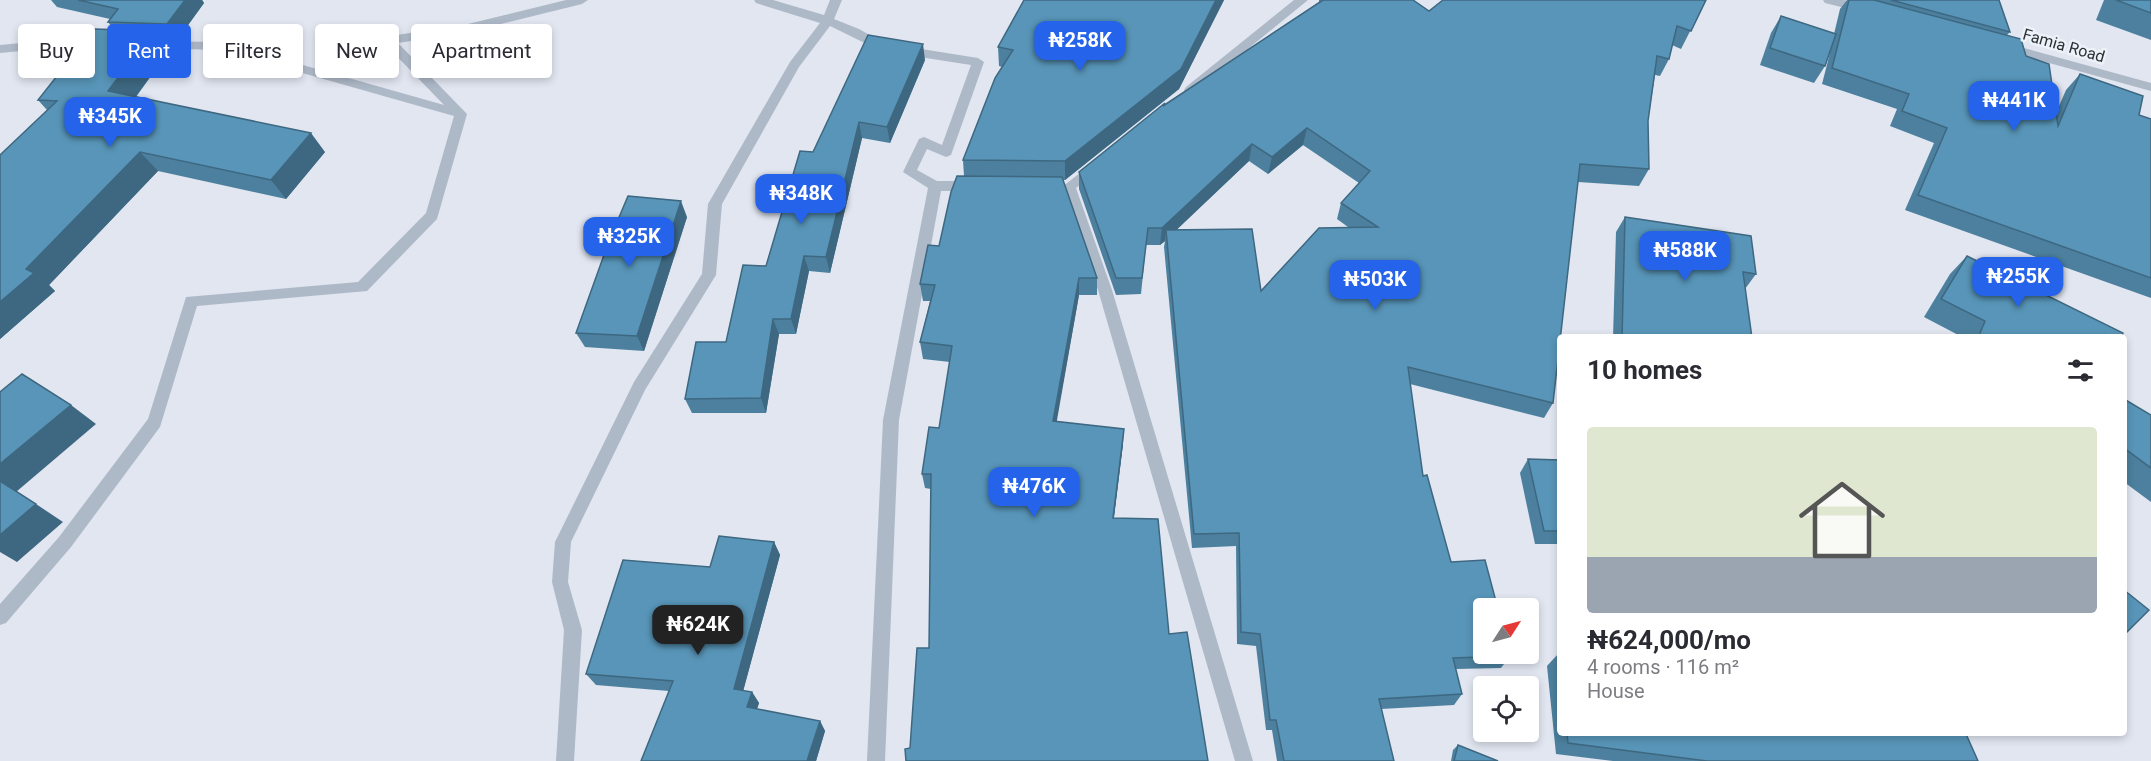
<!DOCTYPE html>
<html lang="en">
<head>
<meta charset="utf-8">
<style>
  :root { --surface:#fff; --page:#f7f7f7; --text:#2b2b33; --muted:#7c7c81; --accent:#2563eb }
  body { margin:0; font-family:Roboto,sans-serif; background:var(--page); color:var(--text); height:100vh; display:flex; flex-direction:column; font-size:22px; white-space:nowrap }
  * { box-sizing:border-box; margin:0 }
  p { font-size:20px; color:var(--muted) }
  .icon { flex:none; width:33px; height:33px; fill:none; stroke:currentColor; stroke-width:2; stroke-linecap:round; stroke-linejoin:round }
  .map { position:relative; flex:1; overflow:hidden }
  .details { position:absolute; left:1557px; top:334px; width:570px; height:402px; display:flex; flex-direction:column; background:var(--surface); border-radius:6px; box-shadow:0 3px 9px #0003 }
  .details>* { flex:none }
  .top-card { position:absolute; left:18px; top:24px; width:570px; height:54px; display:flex; gap:12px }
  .needle { width:39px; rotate:54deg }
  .tools { position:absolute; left:1473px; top:598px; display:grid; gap:12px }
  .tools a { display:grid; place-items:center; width:66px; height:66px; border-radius:6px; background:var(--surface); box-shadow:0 3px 9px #0003; font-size:30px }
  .price { position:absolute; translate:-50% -51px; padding:0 14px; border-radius:12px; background:var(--accent); color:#fff; font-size:20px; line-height:39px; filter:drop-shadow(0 2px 3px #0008) }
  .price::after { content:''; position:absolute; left:50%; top:36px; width:18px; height:14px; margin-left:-9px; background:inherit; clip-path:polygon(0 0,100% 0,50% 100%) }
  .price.current { background:#222; color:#fff }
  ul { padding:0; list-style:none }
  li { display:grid; align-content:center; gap:12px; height:318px; padding:0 30px }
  li span { display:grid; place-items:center; height:186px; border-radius:6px; color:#555 }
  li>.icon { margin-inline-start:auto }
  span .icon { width:108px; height:108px; fill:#fffc; stroke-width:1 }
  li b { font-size:26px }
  h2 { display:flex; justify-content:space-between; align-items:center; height:72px; padding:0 30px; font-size:26px }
  .tag { padding:0 21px; border-radius:6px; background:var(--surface); box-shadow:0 3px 9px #0003; font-size:21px; line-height:54px }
  .tag.current { background:var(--accent); color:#fff }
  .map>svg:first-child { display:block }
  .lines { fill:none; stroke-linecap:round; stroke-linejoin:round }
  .minor { fill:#aeb9c8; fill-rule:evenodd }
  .wall { fill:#4c809e; fill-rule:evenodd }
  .shaded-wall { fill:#3e6881 }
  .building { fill:#5895b8; stroke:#3e6881; stroke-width:1.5 }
  .labels { text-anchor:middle; stroke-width:5; stroke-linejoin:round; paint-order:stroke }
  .street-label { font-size:16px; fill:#2b3237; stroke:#edf1f8 }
</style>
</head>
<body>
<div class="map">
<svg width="2151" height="761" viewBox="0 0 2151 761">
  <rect width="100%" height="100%" fill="#e1e6f1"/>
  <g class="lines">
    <g class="minor">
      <polygon points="566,0 588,0 582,4 468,32 398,43 467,114 437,219 367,291 197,306 160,427 71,547 6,623 0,625 0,604 59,537 148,419 186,297 358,282 426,213 454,116 221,50 144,48 138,44 140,41 221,42 444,105 384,43 384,37 468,24"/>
      <polygon points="754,0 773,0 824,15 830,0 842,0 834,19 859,29 884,43 978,58 984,62 951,155 946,157 927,149 917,170 937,181 973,181 980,186 973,191 941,191 899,420 885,761 867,761 883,420 928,188 903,172 919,139 924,137 942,145 971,65 881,51 830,26 799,67 722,204 716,275 645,390 571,542 568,582 582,630 574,761 556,761 564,630 552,582 555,542 634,382 702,274 708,204 790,62 820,23 756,3"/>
      <polygon points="1294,0 1308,0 1194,93 1186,93 1184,90 1186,87"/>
      <polygon points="1823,0 1844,0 1865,5 1867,8 1861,12 1825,3"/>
      <polygon points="74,38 102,39 108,43 102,47 74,46 0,53 0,45"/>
      <polygon points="2006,43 2151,83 2151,91 2002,50 2000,47"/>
      <polygon points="1094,162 1101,167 1099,170 1076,188 1112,290 1253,761 1235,761 1098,290 1062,187"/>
    </g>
  </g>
  <g class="wall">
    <polygon points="51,0 202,0 204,3 178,39 159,38 169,51 136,97 325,152 286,199 158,171 49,285 55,291 0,339 0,155 47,110 38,100 114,30 108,22 110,19 57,7"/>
    <polygon points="1024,0 1224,0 1179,89 1065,180 1063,180 1097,278 1097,295 1079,295 1056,422 1123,444 1114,518 910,748 929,648 931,489 925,488 922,474 939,428 950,362 923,359 920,342 930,301 923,301 920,284 939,246 964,176 963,160 1002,67 999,66 998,47"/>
    <path d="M1319,0h94l16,11 277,-11 -25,49 -9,-4 -3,14 -9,17 -5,-1 -7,46 1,48 -10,17 -61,-4 -25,221 -9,15 -134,-34 13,92 28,86 59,94 -9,12 -45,1 6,25 -8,11 -73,4 13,52h-117l-5,-31h-6l-10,-84 -19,-2 -1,-98 -44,2 -28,-301 1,-6 -5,4h-14l-5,49 -25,1 -37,-106v-17l85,-67 155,-103zM1303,145l56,38 -18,20 -4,16 11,8 -87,64 -85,-61 73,-69 19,13z"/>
    <polygon points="1847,0 1999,0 2010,32 2007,35 2026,56 2056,113 2066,90 2080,74 2139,115 2151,119 2151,298 1905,210 1934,143 1890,126 1897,109 1822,84 1830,53 1825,66 1814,83 1760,65 1771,33 1781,16 1834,34 1840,9"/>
    <polygon points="2104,0 2151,0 2151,40 2096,20"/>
    <polygon points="925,60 890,143 862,138 830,273 809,271 796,334 779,334 766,413 692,413 685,399 726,342 766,266 813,152"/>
    <polygon points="687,217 644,351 585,347 576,333"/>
    <polygon points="1625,217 1756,274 1745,289 1752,338 1613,338 1616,232"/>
    <polygon points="1967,256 2121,338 1964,338 1924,317 1950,274"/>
    <polygon points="2124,399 2151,415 2151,502 2124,482"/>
    <polygon points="1528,459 1560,460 1560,544 1535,544 1520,473"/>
    <polygon points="774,542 780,555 743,691 752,692 759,703 757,709 820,721 825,731 816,761 641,761 669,691 596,685 586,674 710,567"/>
    <polygon points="1558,654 1560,654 1560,734 1966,734 1978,761 1613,761 1556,754 1547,666"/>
    <polygon points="1458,745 1498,761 1451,761 1453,750"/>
  </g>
  <g class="shaded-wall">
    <polygon points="185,0 202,0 204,3 178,39 167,24"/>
    <polygon points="1216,0 1224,0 1179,89 1065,180 1065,161"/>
    <polygon points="153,31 169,51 125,111 108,91"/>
    <polygon points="923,44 925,60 890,143 887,127"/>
    <polygon points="859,122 862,138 830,273 826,257"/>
    <polygon points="1307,128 1303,145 1268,174 1272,157"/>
    <polygon points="311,133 325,152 286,199 271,180"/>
    <polygon points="1252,144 1249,161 1167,239 1166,230 1165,241 1160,245 1162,228"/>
    <polygon points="140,152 158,171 49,285 55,291 0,339 0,302 26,269"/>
    <polygon points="681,201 687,217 644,351 637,336"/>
    <polygon points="804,256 809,271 796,334 791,319"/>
    <polygon points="1079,278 1079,295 1054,437 1053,421"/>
    <polygon points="773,319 779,334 766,413 761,398"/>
    <polygon points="71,405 96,424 16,492 0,481 0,464"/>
    <polygon points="1124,429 1123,444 1112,532 1113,518"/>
    <polygon points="36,504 63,522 17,562 0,552 0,535"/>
    <polygon points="774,542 780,555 741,699 734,689"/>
    <polygon points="752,692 759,703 754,717 747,707"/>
    <polygon points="820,721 825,731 816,761 807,761"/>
  </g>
  <g class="building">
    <polygon points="78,0 185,0 167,24 108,22 118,9"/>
    <polygon points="1024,0 1216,0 1181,69 1065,161 963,160 995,78 1013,50 998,47"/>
    <polygon points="1323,0 1413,0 1429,11 1443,0 1706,0 1691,31 1677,26 1669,59 1657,56 1648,121 1649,169 1580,164 1553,403 1408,367 1423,476 1427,475 1451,562 1485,560 1498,609 1484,609 1484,654 1510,654 1510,656 1453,658 1462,694 1379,699 1394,761 1284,761 1276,720 1270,720 1260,634 1241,632 1239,533 1194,534 1166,230 1252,229 1261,291 1319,228 1378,227 1341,203 1370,171 1307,128 1272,157 1252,144 1162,228 1148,228 1142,278 1116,278 1079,172 1165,103 1163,106"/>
    <polygon points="1849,0 1874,0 2021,39 2026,56 2049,64 2058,126 2080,74 2143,96 2139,115 2151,119 2151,278 1918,195 1947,128 1902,111 1909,94 1832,68"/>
    <polygon points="1891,0 1999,0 2010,32"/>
    <polygon points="2116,0 2151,0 2151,13"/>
    <polygon points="1781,16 1836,34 1825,66 1770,48"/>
    <polygon points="94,29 153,31 108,91 311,133 271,180 140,152 26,269 34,273 0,302 0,155 57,101 38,100"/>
    <polygon points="868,35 923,44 887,127 859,122 826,257 804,256 791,319 773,319 761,398 685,399 696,342 726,342 743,265 766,266 800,151 813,152"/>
    <polygon points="957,176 1062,177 1097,278 1079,278 1053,421 1124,429 1113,518 1158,519 1169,634 1187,632 1208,761 906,761 905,749 910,748 917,648 929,648 931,474 922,474 929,427 939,428 952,346 920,342 935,285 920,284 928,245 939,246 951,192"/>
    <polygon points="628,196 681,201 637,336 576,333 609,241"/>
    <polygon points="1625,217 1751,236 1756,274 1743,272 1752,338 1622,338"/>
    <polygon points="1967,256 2123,333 2121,338 1978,338 1985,321 1941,299"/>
    <polygon points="22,374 71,405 0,464 0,392"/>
    <polygon points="2124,399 2151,415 2151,468 2124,448"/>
    <polygon points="1528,459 1560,460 1560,531 1544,531"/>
    <polygon points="0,481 36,504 0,535"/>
    <polygon points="719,536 774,542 734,689 752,692 747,707 820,721 807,761 641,761 673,681 586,674 623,560 710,567"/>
    <polygon points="2124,590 2149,610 2124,635"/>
    <polygon points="1558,654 1560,654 1560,672"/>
    <polygon points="1567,734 1966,734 1978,761 1707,761 1568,743"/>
    <polygon points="1458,745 1498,761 1454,761"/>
  </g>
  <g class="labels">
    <g class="street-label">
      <text transform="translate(2064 45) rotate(16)" y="6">Famia Road</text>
    </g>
  </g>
</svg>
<div class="tools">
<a><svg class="needle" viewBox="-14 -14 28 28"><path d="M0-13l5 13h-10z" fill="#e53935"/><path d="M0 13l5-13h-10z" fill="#7c7c81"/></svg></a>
<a><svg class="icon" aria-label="locate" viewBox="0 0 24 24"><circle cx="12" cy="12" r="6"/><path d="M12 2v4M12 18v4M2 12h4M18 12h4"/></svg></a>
</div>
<b class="price" style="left:1080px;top:72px">₦258K</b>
<b class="price" style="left:2014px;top:132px">₦441K</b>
<b class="price" style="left:110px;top:148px">₦345K</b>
<b class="price" style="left:801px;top:225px">₦348K</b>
<b class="price" style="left:629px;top:268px">₦325K</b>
<b class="price" style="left:1685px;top:282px">₦588K</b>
<b class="price" style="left:2018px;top:308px">₦255K</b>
<b class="price" style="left:1375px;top:311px">₦503K</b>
<b class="price" style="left:1034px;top:518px">₦476K</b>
<b class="price current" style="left:698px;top:656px">₦624K</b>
<div class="top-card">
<a class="tag">Buy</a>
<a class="tag current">Rent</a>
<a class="tag">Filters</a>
<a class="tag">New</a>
<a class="tag">Apartment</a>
</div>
<section class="details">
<h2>10 homes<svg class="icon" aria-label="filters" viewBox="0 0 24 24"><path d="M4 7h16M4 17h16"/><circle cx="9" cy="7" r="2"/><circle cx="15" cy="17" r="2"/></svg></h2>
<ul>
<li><span style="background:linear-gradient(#dfe7d0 70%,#9aa5b1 0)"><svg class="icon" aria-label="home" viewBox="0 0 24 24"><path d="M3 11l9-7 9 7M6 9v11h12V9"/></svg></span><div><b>₦624,000/mo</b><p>4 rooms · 116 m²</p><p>House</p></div></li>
</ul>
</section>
</div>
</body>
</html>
